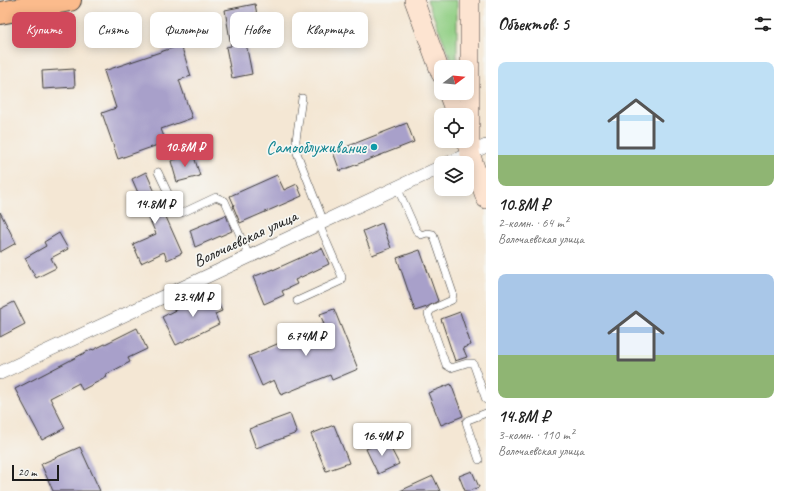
<!DOCTYPE html>
<html lang="ru">
<head>
<meta charset="utf-8">
<style>
  :root { --surface:#fff; --page:#f2f2f2; --text:#222; --muted:#767676; --accent:#d1495b }
  body { margin:0; font-family:Caveat,sans-serif; background:var(--page); color:var(--text); height:100vh; display:flex; flex-direction:column; font-size:15px; white-space:nowrap }
  * { box-sizing:border-box; margin:0 }
  p { font-size:13px; color:var(--muted) }
  .icon { flex:none; width:22px; height:22px; fill:none; stroke:currentColor; stroke-width:2; stroke-linecap:round; stroke-linejoin:round }
  .map { position:relative; flex:1; overflow:hidden }
  .drawer { display:flex; flex-direction:column; background:var(--surface); width:300px }
  .drawer>* { flex:none }
  .hud { position:absolute; left:12px; top:12px; width:380px; height:36px; display:flex; gap:8px }
  .needle { width:26px; rotate:74deg }
  .controls { position:absolute; left:434px; top:60px; display:grid; gap:8px }
  .controls a { display:grid; place-items:center; width:40px; height:40px; border-radius:8px; background:var(--surface); box-shadow:0 2px 10px #0003; font-size:20px }
  .scale { position:absolute; left:12px; bottom:10px; width:47px; box-sizing:border-box; padding-left:4px; border:2px solid #1c1c1c; border-top:0; font-size:11px; line-height:14px; white-space:nowrap; color:#1c1c1c; -webkit-text-stroke:3px #f6f6f2; paint-order:stroke }
  .price { position:absolute; translate:-50% -34px; padding:0 9px; border-radius:4px; background:#fff; color:#222; font-size:13px; line-height:26px; filter:drop-shadow(0 1px 2px #0008) }
  .price::after { content:''; position:absolute; left:50%; top:24px; width:12px; height:9px; margin-left:-6px; background:inherit; clip-path:polygon(0 0,100% 0,50% 100%) }
  .price.active { background:var(--accent); color:#fff }
  ul { padding:0; list-style:none }
  li { display:grid; align-content:center; gap:8px; height:212px; padding:0 12px }
  li span { display:grid; place-items:center; height:124px; border-radius:8px; color:#555 }
  li>.icon { margin-inline-start:auto }
  span .icon { width:72px; height:72px; fill:#fffc; stroke-width:1 }
  li b { font-size:17px }
  h2 { display:flex; justify-content:space-between; align-items:center; height:48px; padding:0 12px; font-size:17px }
  .pill { padding:0 14px; border-radius:8px; background:var(--surface); box-shadow:0 2px 10px #0003; font-size:14px; line-height:36px }
  .pill.active { background:var(--accent); color:#fff }
  main { display:flex; flex:1; min-height:0 }
  .map>svg:first-child { display:block }
  .green { fill:#92cf85; stroke:#577650 }
  .building { fill:#a8a0ca }
  .lines { fill:none; stroke-linecap:round; stroke-linejoin:round }
  .lane-casing { stroke:#3c3a38; stroke-width:8 }
  .street-casing { stroke:#3c3a38; stroke-width:14 }
  .secondary-casing { stroke:#3c3a38; stroke-width:20 }
  .highway-casing { stroke:#3c3a38; stroke-width:24 }
  .lane { stroke:#fff; stroke-width:7 }
  .street { stroke:#fff; stroke-width:13 }
  .secondary { stroke:#fde4d1; stroke-width:19 }
  .highway { stroke:#fbbb8c; stroke-width:22 }
  .culture-dot { fill:#0f9aa8; stroke:#f6f6f2; stroke-width:1.5 }
  .labels { text-anchor:middle; stroke-width:3.5; stroke-linejoin:round; paint-order:stroke }
  .culture-label { font-size:17px; fill:#0d838f; stroke:#f6f6f2; text-anchor:end }
  .street-label { font-size:17px; fill:#1c1c1c; stroke:#f6f6f2 }
</style>
</head>
<body>
<main>
<div class="map">
<svg width="486" height="491" viewBox="0 0 486 491">
  <rect width="100%" height="100%" fill="#f6f6f2"/>
  <filter id="ink" filterUnits="userSpaceOnUse"><feTurbulence type="fractalNoise" baseFrequency=".025" numOctaves="2"/><feDisplacementMap in="SourceGraphic" scale="8" xChannelSelector="R" yChannelSelector="G"/><feConvolveMatrix kernelMatrix="1 2 1 2 8 2 1 2 1" color-interpolation-filters="sRGB"/></filter>
  <filter id="wash" filterUnits="userSpaceOnUse"><feTurbulence type="fractalNoise" baseFrequency=".012" numOctaves="4" result="noise"/><feDisplacementMap in="SourceGraphic" scale="16" xChannelSelector="R" yChannelSelector="G"/><feGaussianBlur stdDeviation="0.9" result="paint"/><feColorMatrix in="noise" values="0 0 0 0 0 0 0 0 0 0 0 0 0 0 0 0 0 1.4 0 .05"/><feComposite in="paint" operator="in"/></filter>
  <g filter="url(#wash)">
    <rect width="100%" height="100%" fill="#f4e7d4"/>
    <polygon class="green" points="427,0 457,0 457,67 454,67"/>
    <g id="blocks">
      <g class="building">
        <polygon points="255,4 259,25 243,28 252,74 232,78 226,47 231,46 225,10"/>
        <polygon points="181,45 191,76 179,80 192,118 161,129 166,142 118,159 102,113 116,108 104,71"/>
        <polygon points="74,69 75,87 43,89 42,71"/>
        <polygon points="407,123 414,142 340,171 333,152"/>
        <polygon points="193,153 200,176 177,182 171,161"/>
        <polygon points="146,172 182,253 167,260 164,252 141,263 133,244 156,234 132,179"/>
        <polygon points="277,175 284,190 297,184 302,196 240,223 233,206 234,205 230,196"/>
        <polygon points="0,212 16,243 0,252"/>
        <polygon points="226,215 232,231 195,247 190,230"/>
        <polygon points="382,223 391,248 372,255 363,231"/>
        <polygon points="59,233 68,249 51,258 56,268 36,278 25,258 46,246 44,242"/>
        <polygon points="322,248 329,264 295,280 297,284 282,291 284,295 264,304 253,277 273,269 273,270"/>
        <polygon points="420,250 438,301 427,307 415,311 397,258"/>
        <polygon points="212,291 222,311 215,314 219,324 176,345 162,317"/>
        <polygon points="14,302 25,324 0,337 0,309"/>
        <polygon points="334,309 358,369 332,380 330,375 281,395 274,380 262,386 249,356 324,324 320,314"/>
        <polygon points="460,312 471,345 463,348 467,357 455,361 441,319"/>
        <polygon points="137,328 147,349 128,358 130,362 105,375 107,377 82,390 79,383 50,398 65,428 42,440 15,389 92,349 93,350"/>
        <polygon points="451,384 463,416 441,425 428,393"/>
        <polygon points="290,414 297,433 256,448 249,429"/>
        <polygon points="334,425 349,463 326,471 311,434"/>
        <polygon points="386,439 399,464 378,474 366,449"/>
        <polygon points="80,447 100,491 53,491 41,464"/>
        <polygon points="472,471 479,487 469,491 465,491 459,476"/>
        <polygon points="433,476 440,491 400,491"/>
      </g>
    </g>
  </g>
  <g filter="url(#ink)">
    <use href="#blocks" fill-opacity="0" stroke="#3c3a38" stroke-width="1"/>
    <g class="lines">
      <g class="lane-casing">
        <g id="lane">
          <polyline points="302,98 296,140 297,153 324,222"/>
          <polyline points="158,172 176,210 182,213 216,197 225,201 249,256"/>
          <polyline points="397,187 416,230 421,235 427,233 433,234 453,293 452,300 432,309 428,314 446,365 451,368 467,363 473,363 486,400"/>
          <polyline points="297,301 341,281 342,277 319,224"/>
          <polyline points="479,460 466,422 468,420 486,413"/>
        </g>
      </g>
      <g class="street-casing">
        <g id="street">
          <polyline points="449,163 486,146"/>
          <polyline points="0,373 441,167"/>
        </g>
      </g>
      <g class="secondary-casing">
        <g id="secondary">
          <polyline points="414,0 441,74"/>
          <polyline points="448,93 456,115"/>
          <polyline points="466,142 486,199"/>
          <polyline points="470,153 470,0"/>
        </g>
      </g>
      <g class="highway-casing">
        <polyline id="highway" points="0,13 70,0"/>
      </g>
      <use href="#lane" class="lane"/>
      <use href="#street" class="street"/>
      <use href="#secondary" class="secondary"/>
      <use href="#highway" class="highway"/>
    </g>
  </g>
  <circle class="culture-dot" cx="374" cy="147" r="4"/>
  <g class="labels">
    <g class="culture-label">
      <text x="366" y="153">Самооблуживание</text>
    </g>
    <g class="street-label">
      <text transform="translate(245 238) rotate(-25)" y="6">Волочаевская улица</text>
    </g>
  </g>
</svg>
<div class="controls">
<a><svg class="needle" viewBox="-14 -14 28 28"><path d="M0-13l5 13h-10z" fill="#e53935"/><path d="M0 13l5-13h-10z" fill="#767676"/></svg></a>
<a><svg class="icon" aria-label="locate" viewBox="0 0 24 24"><circle cx="12" cy="12" r="6"/><path d="M12 2v4M12 18v4M2 12h4M18 12h4"/></svg></a>
<a><svg class="icon" aria-label="layers" viewBox="0 0 24 24"><path d="M12 4l9 5-9 5-9-5zM3 14l9 5 9-5"/></svg></a>
</div>
<div class="scale">20 m</div>
<b class="price active" style="left:185px;top:168px">10.8M ₽</b>
<b class="price" style="left:155px;top:225px">14.8M ₽</b>
<b class="price" style="left:193px;top:318px">23.4M ₽</b>
<b class="price" style="left:306px;top:357px">6.74M ₽</b>
<b class="price" style="left:382px;top:457px">16.4M ₽</b>
<div class="hud">
<a class="pill active">Купить</a>
<a class="pill">Снять</a>
<a class="pill">Фильтры</a>
<a class="pill">Новое</a>
<a class="pill">Квартира</a>
</div>
</div>
<section class="drawer">
<h2>Объектов: 5<svg class="icon" aria-label="filters" viewBox="0 0 24 24"><path d="M4 7h16M4 17h16"/><circle cx="9" cy="7" r="2"/><circle cx="15" cy="17" r="2"/></svg></h2>
<ul>
<li><span style="background:linear-gradient(#bfe0f5 75%,#8fb573 0)"><svg class="icon" aria-label="home" viewBox="0 0 24 24"><path d="M3 11l9-7 9 7M6 9v11h12V9"/></svg></span><div><b>10.8M ₽</b><p>2-комн. · 64 m²</p><p>Волочаевская улица</p></div></li>
<li><span style="background:linear-gradient(#a9c7e8 65%,#8fb573 0)"><svg class="icon" aria-label="home" viewBox="0 0 24 24"><path d="M3 11l9-7 9 7M6 9v11h12V9"/></svg></span><div><b>14.8M ₽</b><p>3-комн. · 110 m²</p><p>Волочаевская улица</p></div></li>
</ul>
</section>
</main>
</body>
</html>
